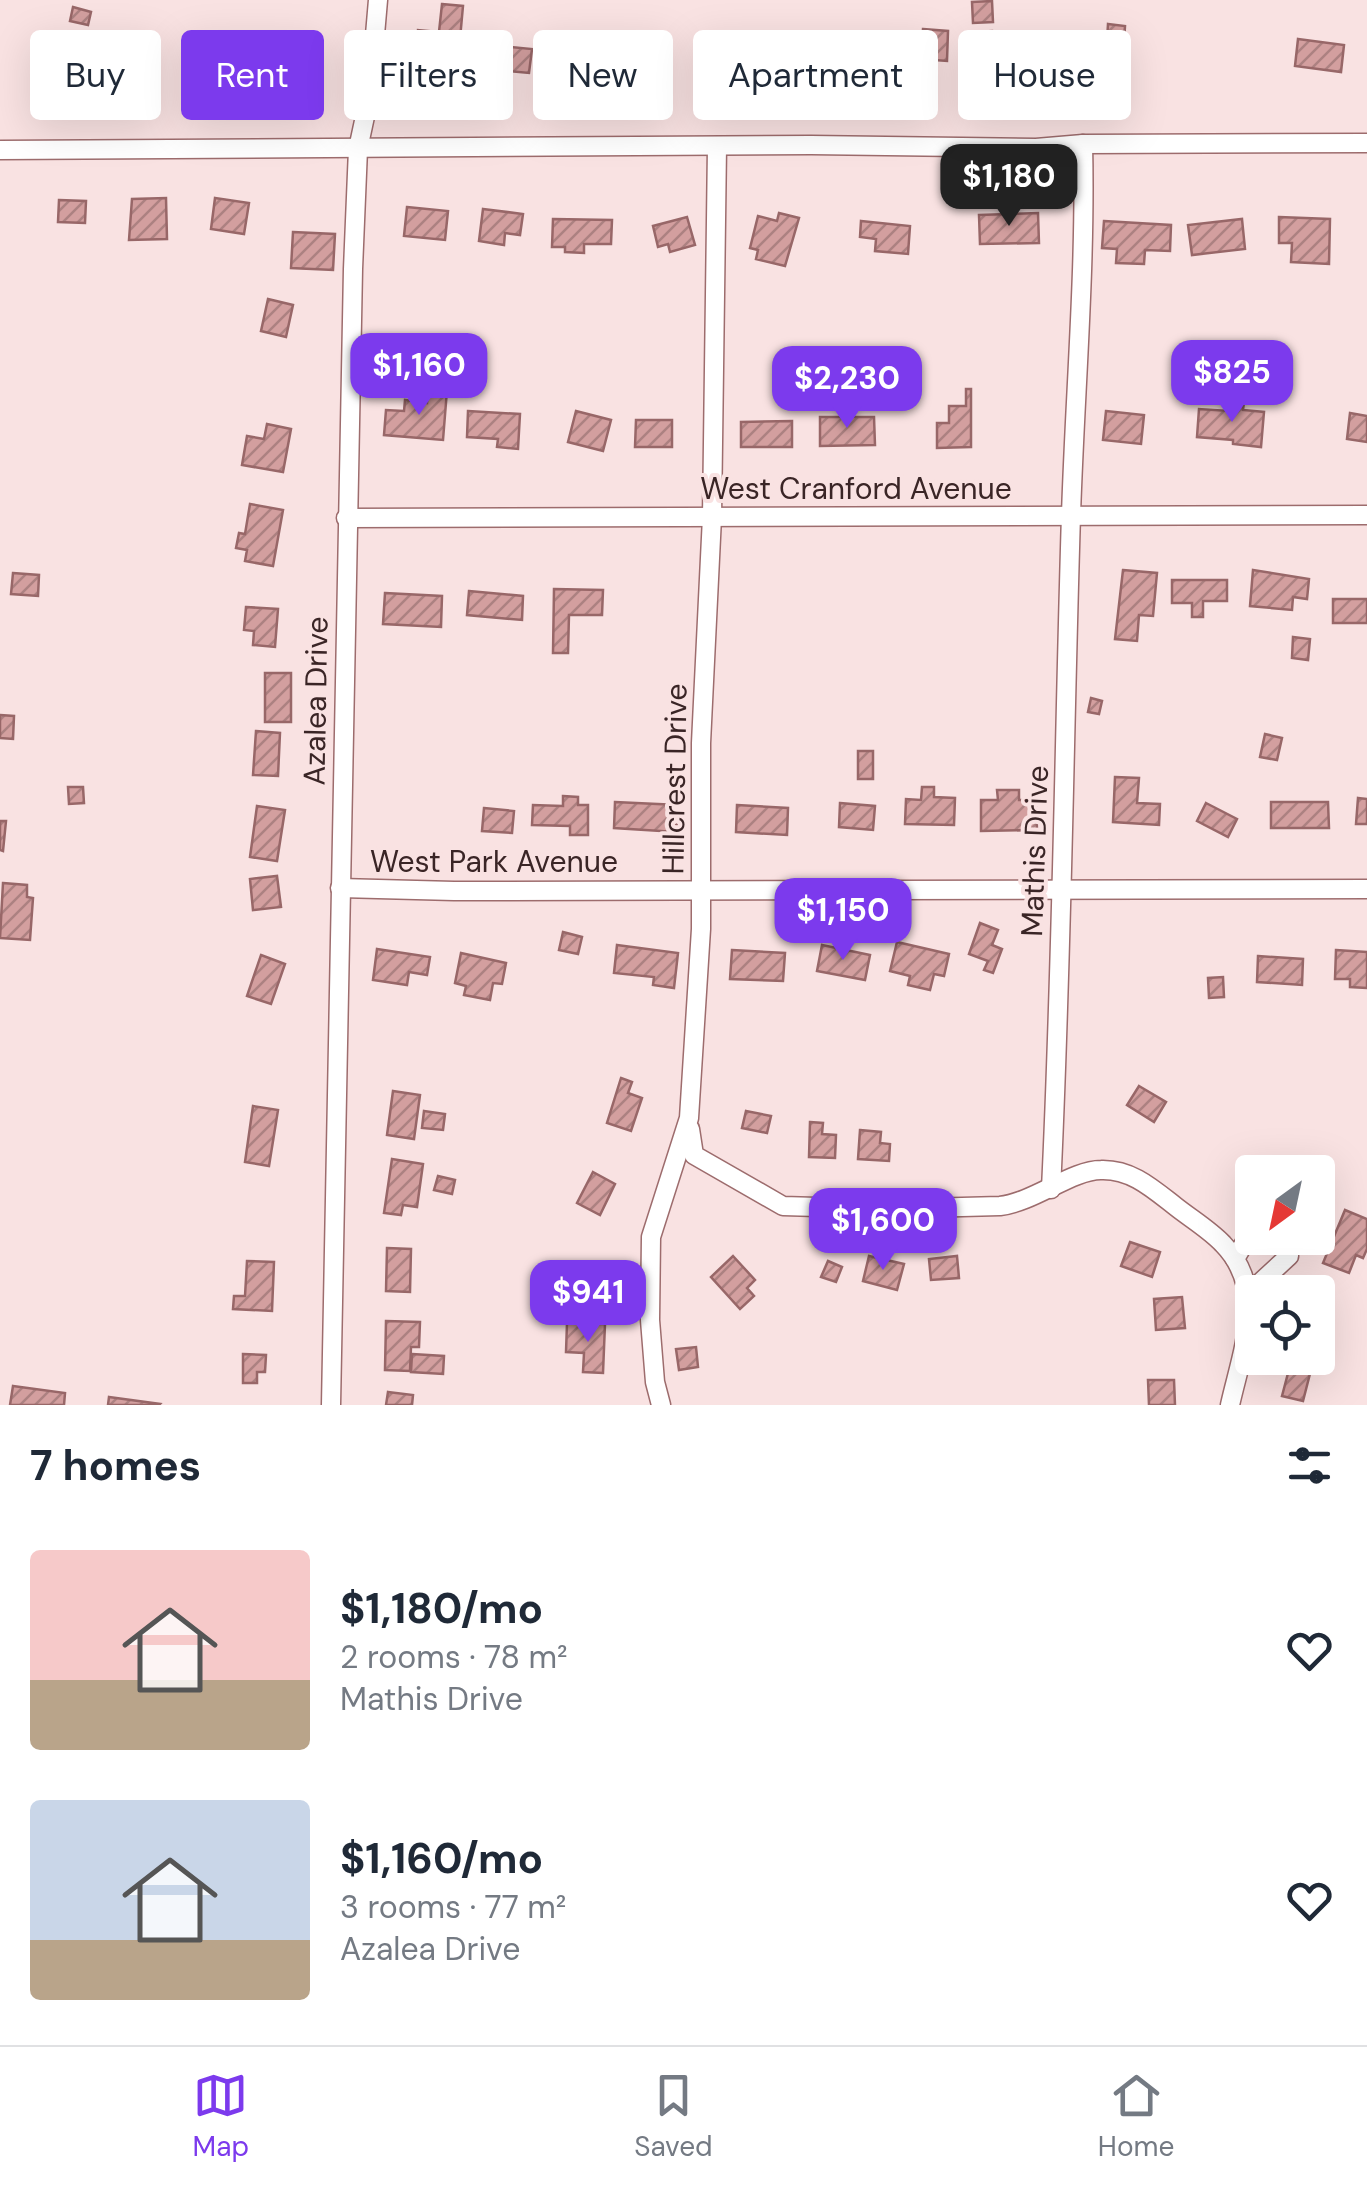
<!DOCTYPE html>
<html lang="en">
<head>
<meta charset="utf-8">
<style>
  :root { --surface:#fff; --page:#f6f6f7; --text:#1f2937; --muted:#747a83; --line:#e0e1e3; --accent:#7c3aed }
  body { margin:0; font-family:"DM Sans",sans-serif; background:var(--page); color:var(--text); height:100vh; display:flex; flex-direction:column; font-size:38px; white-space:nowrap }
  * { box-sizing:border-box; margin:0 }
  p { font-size:32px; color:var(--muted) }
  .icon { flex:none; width:55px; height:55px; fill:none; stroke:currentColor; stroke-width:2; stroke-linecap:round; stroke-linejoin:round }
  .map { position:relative; height:1405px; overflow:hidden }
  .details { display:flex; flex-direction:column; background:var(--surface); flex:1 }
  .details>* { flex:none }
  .banner { position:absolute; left:30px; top:30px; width:1308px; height:90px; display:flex; gap:20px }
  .needle { width:65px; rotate:213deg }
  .fabs { position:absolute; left:1235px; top:1155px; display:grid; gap:20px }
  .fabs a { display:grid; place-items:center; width:100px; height:100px; border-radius:10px; background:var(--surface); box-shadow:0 10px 40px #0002; font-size:50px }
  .price { position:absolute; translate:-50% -85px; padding:0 22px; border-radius:20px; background:var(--accent); color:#fff; font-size:32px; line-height:65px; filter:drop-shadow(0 2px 5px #0008) }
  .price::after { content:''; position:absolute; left:50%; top:60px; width:30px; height:22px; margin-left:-15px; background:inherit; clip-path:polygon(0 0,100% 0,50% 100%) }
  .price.active { background:#222; color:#fff }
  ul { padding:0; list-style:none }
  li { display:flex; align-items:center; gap:30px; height:250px; padding:0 30px }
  li span { display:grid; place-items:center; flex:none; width:280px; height:200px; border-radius:10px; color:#555 }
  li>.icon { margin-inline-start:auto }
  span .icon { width:120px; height:120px; fill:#fffc; stroke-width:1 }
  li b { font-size:42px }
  h2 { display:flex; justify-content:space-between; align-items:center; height:120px; padding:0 30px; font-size:42px }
  .tag { padding:0 35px; border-radius:10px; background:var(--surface); box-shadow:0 10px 40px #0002; font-size:35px; line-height:90px }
  .tag.active { background:var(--accent); color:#fff }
  .menu { display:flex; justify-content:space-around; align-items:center; height:140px; border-top:2px solid var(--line); background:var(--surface); font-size:28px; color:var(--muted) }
  .menu a { display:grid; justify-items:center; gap:5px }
  .menu .active { color:var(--accent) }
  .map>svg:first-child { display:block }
  .building { fill:url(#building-hatch); stroke:#986768; stroke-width:2.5 }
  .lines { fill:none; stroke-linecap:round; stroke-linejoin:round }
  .minor-casing { stroke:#9d6c6d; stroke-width:21 }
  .minor { stroke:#fff; stroke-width:18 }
  .labels { text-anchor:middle; stroke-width:8; stroke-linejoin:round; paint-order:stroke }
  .street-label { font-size:30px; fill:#3a2526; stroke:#f9e2e2 }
</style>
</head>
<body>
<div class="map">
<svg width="1367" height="1405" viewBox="0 0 1367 1405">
  <defs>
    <pattern id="building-hatch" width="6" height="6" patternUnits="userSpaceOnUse" patternTransform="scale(2.5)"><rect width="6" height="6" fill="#d39f9f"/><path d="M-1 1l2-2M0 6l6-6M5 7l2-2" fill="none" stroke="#ac8181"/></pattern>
  </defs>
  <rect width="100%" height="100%" fill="#f9e2e2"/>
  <g class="building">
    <polygon points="992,1 993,22 973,23 972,2"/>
    <polygon points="442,4 463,6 460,39 466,39 463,66 433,63 433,57 416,55 418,30 439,32"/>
    <polygon points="73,7 91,12 88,25 70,21"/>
    <polygon points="1108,24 1125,26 1124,42 1107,41"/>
    <polygon points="923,29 948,31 947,61 921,59"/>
    <polygon points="992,31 995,60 978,61 976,32"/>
    <polygon points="1298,39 1344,45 1341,72 1295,66"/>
    <polygon points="626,43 660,50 656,68 622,61"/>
    <polygon points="797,43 826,51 819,76 790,68"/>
    <polygon points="565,44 595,55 586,80 571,75 573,68 559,63"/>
    <polygon points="490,45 532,49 529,73 488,69"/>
    <polygon points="166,198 167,239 129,240 132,199"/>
    <polygon points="215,198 249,203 244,234 211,229"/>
    <polygon points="59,200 86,201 85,223 58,222"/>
    <polygon points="407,207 448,211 445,240 404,236"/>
    <polygon points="483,209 523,214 520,235 505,233 504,245 479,241"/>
    <polygon points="779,213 799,218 785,266 756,259 758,250 750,248 758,216 777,221"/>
    <polygon points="1038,213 1039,243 980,244 979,215"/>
    <polygon points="687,217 695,245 670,252 668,244 658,247 653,226"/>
    <polygon points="1279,217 1330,219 1329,264 1291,262 1292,243 1279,243"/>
    <polygon points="553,219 612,220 611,244 584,244 584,253 565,252 565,247 552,247"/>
    <polygon points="1242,219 1245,249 1192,255 1188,225"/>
    <polygon points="861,221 910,226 908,254 875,251 876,239 860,237"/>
    <polygon points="1104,221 1171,225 1170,251 1145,250 1144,264 1116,263 1117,249 1102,248"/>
    <polygon points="293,232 335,234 333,270 291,268"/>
    <polygon points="268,299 293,305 286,337 261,331"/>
    <polygon points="428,388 447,390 443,440 384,435 386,410 404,411 405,400 427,403"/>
    <polygon points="966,389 971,389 971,447 937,448 937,423 949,423 949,406 966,406"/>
    <polygon points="1230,400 1244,402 1243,410 1264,412 1261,447 1233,444 1233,440 1197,437 1199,409 1229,411"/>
    <polygon points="468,411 520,414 518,449 497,447 498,439 467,437"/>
    <polygon points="576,411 611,420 603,451 568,442"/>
    <polygon points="1106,411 1144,415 1141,444 1103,440"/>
    <polygon points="1350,413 1367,416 1367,442 1347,439"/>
    <polygon points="820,417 874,417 875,445 820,446"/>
    <polygon points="636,420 672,420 672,447 635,447"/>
    <polygon points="792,421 792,447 741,447 741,422"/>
    <polygon points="267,424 291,429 283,472 242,465 247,436 264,439"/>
    <polygon points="250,504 283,510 273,566 245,561 247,550 236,548 239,533 245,534"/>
    <polygon points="1123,570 1157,573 1153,616 1139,615 1137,641 1115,639"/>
    <polygon points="1253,570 1309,579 1307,599 1293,597 1292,610 1250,606"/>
    <polygon points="13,573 39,575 38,596 11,594"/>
    <polygon points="1172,580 1227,580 1227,601 1203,601 1203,617 1192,617 1192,603 1172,603"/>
    <polygon points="554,589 603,590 602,615 569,615 568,653 553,653"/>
    <polygon points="469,591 523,596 522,620 467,615"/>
    <polygon points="385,593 442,596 441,627 383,624"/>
    <rect x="1333" y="599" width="34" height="24"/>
    <polygon points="246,607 278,609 275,647 253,645 254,631 244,630"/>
    <polygon points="1293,637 1310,639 1308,660 1292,658"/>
    <rect x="265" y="673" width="26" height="49"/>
    <polygon points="1091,698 1102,701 1099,714 1088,712"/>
    <polygon points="0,715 14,716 13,739 0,738"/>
    <polygon points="256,731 280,733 278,776 253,775"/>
    <polygon points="1265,734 1282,738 1277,760 1260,757"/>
    <rect x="858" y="751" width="15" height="28"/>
    <polygon points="1115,777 1139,778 1137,803 1160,804 1159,825 1113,822"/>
    <polygon points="68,787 83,787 84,803 69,804"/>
    <polygon points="922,787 934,787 934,797 955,798 954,825 905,824 906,799 921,800"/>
    <polygon points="997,790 1019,790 1019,800 1036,800 1037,830 981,831 981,800 998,800"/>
    <polygon points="563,796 578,797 578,805 588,805 588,835 570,835 570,826 532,825 533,805 563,806"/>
    <polygon points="1358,798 1367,799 1367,824 1356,824"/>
    <polygon points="615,802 678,805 676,832 614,828"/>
    <polygon points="1271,802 1328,802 1329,828 1271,828"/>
    <polygon points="840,803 875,806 873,830 839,827"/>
    <polygon points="1206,803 1237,819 1228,837 1197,821"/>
    <polygon points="737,805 788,808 787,835 736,832"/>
    <polygon points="257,806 285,810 277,861 250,857"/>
    <polygon points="484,808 514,811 512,833 482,831"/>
    <polygon points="0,821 6,821 3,851 0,850"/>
    <polygon points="277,876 281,907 253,910 250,879"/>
    <polygon points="3,883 27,885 27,897 33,898 30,940 0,938"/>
    <polygon points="980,923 998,930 992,945 1002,949 993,973 984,970 988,961 969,954"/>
    <polygon points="563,932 582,937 578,954 559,950"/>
    <polygon points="897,942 949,954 944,976 934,974 930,990 908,985 910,976 890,971"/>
    <polygon points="617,945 678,953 674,988 653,985 654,977 614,973"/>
    <polygon points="822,945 870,955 865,980 817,971"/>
    <polygon points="377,949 430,957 427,975 409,972 407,985 373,980"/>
    <polygon points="732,950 785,953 783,981 730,979"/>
    <polygon points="1336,950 1367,952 1367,988 1350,987 1350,979 1335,979"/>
    <polygon points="461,953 506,963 502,984 493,983 490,1000 464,995 466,986 455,983"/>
    <polygon points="261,955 285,964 271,1004 247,996"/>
    <polygon points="1258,956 1303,959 1302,985 1257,982"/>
    <polygon points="1223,977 1224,997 1209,998 1208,978"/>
    <polygon points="621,1078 632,1082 628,1093 642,1098 631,1131 607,1123"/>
    <polygon points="1139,1086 1166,1102 1154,1122 1127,1105"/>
    <polygon points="393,1091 420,1095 414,1139 387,1135"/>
    <polygon points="253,1106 278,1110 269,1166 245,1162"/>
    <polygon points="424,1111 445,1114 443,1130 422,1128"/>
    <polygon points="746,1111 771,1116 767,1133 742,1128"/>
    <polygon points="810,1122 823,1123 822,1134 836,1135 835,1158 809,1157"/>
    <polygon points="860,1130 881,1132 880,1143 890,1144 889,1161 858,1159"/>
    <polygon points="392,1159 423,1164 417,1207 403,1205 401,1215 384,1213"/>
    <polygon points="593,1172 615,1184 600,1215 577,1203"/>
    <polygon points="438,1176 455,1180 452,1194 434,1190"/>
    <polygon points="1345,1210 1367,1219 1367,1249 1363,1258 1356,1255 1349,1273 1323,1263"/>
    <polygon points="1130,1242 1160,1252 1152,1277 1121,1266"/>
    <polygon points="387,1248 411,1249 410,1292 386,1291"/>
    <polygon points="733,1256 755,1280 747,1288 754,1296 740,1309 711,1277"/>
    <polygon points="869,1256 904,1264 897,1290 863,1281"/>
    <polygon points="957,1256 959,1278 931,1280 929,1259"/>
    <polygon points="247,1261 274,1262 272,1311 233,1309 234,1296 245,1296"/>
    <polygon points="828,1261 842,1267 836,1282 821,1277"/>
    <polygon points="614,1263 616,1287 582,1291 579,1267"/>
    <polygon points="586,1292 604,1296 602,1305 585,1301"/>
    <polygon points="1182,1297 1185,1328 1156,1330 1154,1299"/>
    <polygon points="386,1321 420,1322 419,1347 411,1347 410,1371 385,1370"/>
    <polygon points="567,1323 605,1324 603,1373 583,1372 584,1353 566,1352"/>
    <polygon points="696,1347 698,1367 679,1370 676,1349"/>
    <polygon points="243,1354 266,1355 265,1372 257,1372 257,1383 243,1383"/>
    <polygon points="412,1354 444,1356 443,1374 411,1372"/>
    <polygon points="1292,1358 1314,1358 1303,1401 1282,1396"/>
    <polygon points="1148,1380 1174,1380 1175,1405 1149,1405"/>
    <polygon points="13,1386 65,1393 64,1405 10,1405"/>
    <polygon points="388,1392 413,1395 412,1405 386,1405"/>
    <polygon points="109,1397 160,1404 159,1405 108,1405"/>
  </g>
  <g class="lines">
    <g class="minor-casing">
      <g id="minor">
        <polyline points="0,150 811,145 1036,148 1083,144 1367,143"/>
        <polyline points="346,518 1367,515"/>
        <polyline points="340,888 454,891 1367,889"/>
        <path d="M690,1129l4,26 89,51 103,3 114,-3c34,-4 72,-36 101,-36 30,-1 51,18 74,36 15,12 35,24 48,38 45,46 19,107 7,161"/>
        <path d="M1051,1189c11,-224 13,-449 20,-674 4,-124 15,-247 12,-371"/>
        <polyline points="1235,1259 1252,1230"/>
        <polyline points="1249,1293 1289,1256 1288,1238"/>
        <polyline points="331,1405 353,269 358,149 370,93 378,0"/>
        <polyline points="661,1405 655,1382 650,1320 651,1237 689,1118 701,929 701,743 712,517 717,146"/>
      </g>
    </g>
    <use href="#minor" class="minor"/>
  </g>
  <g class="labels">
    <g class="street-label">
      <text x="856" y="499">West Cranford Avenue</text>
      <text transform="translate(316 701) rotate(-89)" y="10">Azalea Drive</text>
      <text transform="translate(675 779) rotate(-89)" y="10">Hillcrest Drive</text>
      <text transform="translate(1035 851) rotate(-88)" y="10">Mathis Drive</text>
      <text x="494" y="872">West Park Avenue</text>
    </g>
  </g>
</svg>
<div class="fabs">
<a><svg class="needle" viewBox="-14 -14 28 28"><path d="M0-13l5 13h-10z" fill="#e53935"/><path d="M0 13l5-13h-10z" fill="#747a83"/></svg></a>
<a><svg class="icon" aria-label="locate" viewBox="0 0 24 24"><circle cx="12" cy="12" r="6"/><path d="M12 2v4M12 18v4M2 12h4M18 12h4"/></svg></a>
</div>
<b class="price active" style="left:1009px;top:229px">$1,180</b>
<b class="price" style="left:419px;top:418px">$1,160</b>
<b class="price" style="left:1232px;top:425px">$825</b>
<b class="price" style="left:847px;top:431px">$2,230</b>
<b class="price" style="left:843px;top:963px">$1,150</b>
<b class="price" style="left:883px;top:1273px">$1,600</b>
<b class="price" style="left:588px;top:1345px">$941</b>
<div class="banner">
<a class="tag">Buy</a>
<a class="tag active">Rent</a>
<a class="tag">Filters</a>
<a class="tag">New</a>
<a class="tag">Apartment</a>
<a class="tag">House</a>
</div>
</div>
<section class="details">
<h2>7 homes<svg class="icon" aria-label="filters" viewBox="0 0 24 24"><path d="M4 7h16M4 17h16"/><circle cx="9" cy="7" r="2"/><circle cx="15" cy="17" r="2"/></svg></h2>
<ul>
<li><span style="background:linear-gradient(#f6c9c9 65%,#b9a48a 0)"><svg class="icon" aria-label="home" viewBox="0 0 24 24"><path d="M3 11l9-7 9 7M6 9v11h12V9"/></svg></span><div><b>$1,180/mo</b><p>2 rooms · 78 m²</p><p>Mathis Drive</p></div><svg class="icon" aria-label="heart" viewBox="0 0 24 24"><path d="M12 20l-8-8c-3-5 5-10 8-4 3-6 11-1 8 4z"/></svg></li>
<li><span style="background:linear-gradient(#c9d6e8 70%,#b9a48a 0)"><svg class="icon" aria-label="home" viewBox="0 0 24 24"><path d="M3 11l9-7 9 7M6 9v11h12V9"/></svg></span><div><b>$1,160/mo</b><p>3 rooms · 77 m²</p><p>Azalea Drive</p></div><svg class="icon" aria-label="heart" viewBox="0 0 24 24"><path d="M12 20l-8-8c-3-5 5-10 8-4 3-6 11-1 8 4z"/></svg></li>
</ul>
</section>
<nav class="menu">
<a class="active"><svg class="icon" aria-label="map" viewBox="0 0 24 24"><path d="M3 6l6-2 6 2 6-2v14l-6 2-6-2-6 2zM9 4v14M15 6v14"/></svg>Map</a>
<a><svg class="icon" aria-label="saved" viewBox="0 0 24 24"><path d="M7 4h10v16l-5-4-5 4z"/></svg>Saved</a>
<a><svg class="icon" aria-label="home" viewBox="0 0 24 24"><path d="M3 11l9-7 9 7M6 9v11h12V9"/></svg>Home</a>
</nav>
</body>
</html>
